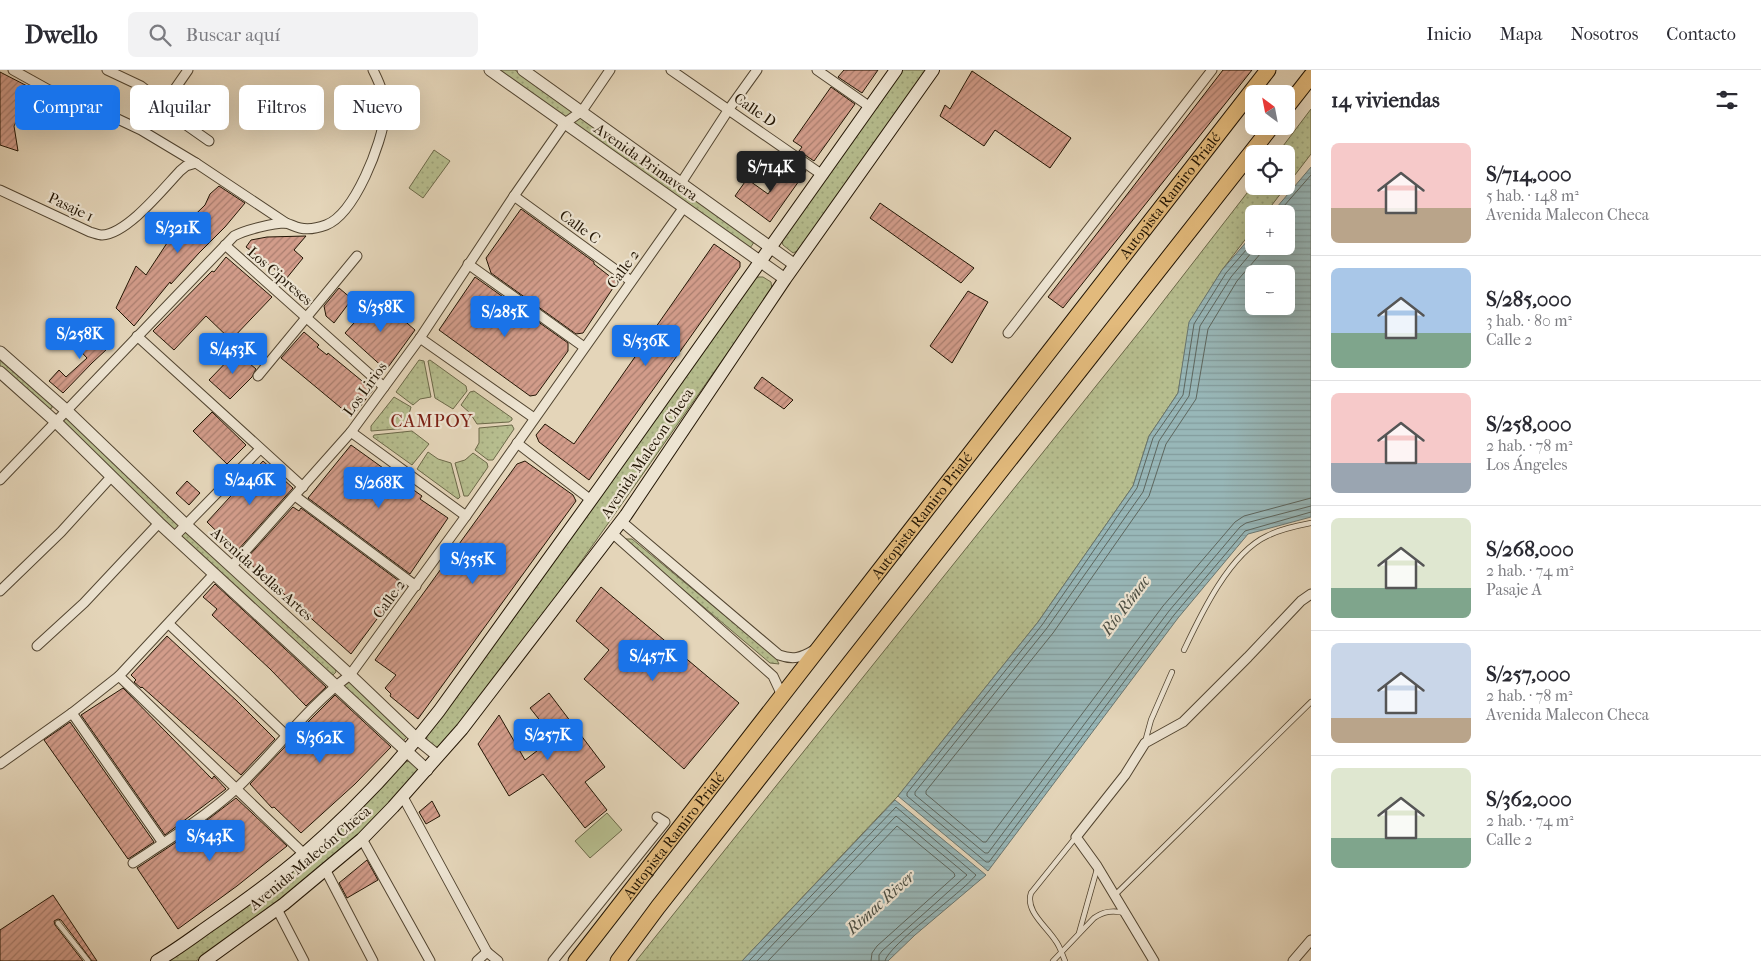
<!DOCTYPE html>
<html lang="es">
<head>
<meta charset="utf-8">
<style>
  :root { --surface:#fff; --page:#f2f2f3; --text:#2b2b33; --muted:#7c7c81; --line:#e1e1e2; --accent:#1a73e8 }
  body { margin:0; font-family:"IM FELL French Canon",serif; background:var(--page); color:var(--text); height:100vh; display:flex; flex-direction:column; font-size:19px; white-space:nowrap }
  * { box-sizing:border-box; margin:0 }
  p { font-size:16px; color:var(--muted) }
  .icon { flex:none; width:28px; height:28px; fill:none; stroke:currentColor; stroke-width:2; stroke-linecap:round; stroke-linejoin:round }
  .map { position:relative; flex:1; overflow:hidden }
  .details { display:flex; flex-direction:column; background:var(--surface); width:450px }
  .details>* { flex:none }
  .top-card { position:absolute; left:15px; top:15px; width:475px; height:45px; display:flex; gap:10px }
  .needle { width:32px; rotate:328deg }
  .buttons { position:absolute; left:1245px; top:15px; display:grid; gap:10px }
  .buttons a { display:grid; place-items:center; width:50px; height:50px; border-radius:8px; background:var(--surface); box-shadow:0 5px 20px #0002; font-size:25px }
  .price { position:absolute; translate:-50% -42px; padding:0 11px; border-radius:5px; background:var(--accent); color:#fff; font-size:16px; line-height:32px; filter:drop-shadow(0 1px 2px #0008) }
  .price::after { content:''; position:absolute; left:50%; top:30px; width:15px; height:11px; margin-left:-8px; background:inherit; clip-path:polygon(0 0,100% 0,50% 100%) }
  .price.selected { background:#222; color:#fff }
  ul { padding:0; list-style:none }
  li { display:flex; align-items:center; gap:15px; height:125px; padding:0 20px }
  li+li { border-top:1px solid var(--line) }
  li span { display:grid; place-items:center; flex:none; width:140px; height:100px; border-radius:8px; color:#555 }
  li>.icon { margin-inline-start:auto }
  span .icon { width:60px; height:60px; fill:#fffc; stroke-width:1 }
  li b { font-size:21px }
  h2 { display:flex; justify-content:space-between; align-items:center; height:60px; padding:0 20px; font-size:21px }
  .tag { padding:0 18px; border-radius:8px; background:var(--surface); box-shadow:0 5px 20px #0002; font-size:18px; line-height:45px }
  .tag.selected { background:var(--accent); color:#fff }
  header { display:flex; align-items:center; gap:30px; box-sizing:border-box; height:70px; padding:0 25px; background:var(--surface); border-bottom:1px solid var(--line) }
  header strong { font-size:24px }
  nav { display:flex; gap:28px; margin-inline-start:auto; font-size:18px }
  .search { width:350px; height:45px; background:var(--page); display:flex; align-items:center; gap:12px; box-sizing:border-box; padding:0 18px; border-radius:8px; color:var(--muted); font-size:19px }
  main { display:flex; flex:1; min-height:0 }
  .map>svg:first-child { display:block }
  .grass { fill:url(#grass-dots); stroke:#6c6949 }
  .pitch { fill:#b6bd8e; stroke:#6c6949 }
  .water { fill:url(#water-rules); stroke:#697670; fill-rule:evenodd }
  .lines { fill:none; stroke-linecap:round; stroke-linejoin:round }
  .shore { stroke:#5d665e; stroke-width:1 }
  .building { fill:url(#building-hatch); stroke:#221504 }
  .service-casing { stroke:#524531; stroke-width:6 }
  .minor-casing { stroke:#524531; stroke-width:11 }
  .tertiary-casing { stroke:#524531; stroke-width:13 }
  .secondary-casing { stroke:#221504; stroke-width:14 }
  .trunk-casing { stroke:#221504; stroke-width:17 }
  .service { stroke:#ede4d2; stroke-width:4.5 }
  .minor { stroke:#ede4d2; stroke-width:9 }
  .tertiary { stroke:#ede4d2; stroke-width:11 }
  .secondary { stroke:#ede4d2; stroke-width:12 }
  .trunk { stroke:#e2ba7c; stroke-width:15 }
  .labels { text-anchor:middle; stroke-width:4.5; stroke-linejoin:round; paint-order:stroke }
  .street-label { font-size:15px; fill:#221504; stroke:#ede4d2 }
  .water-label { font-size:16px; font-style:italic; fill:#4b4e43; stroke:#ede4d2 }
  .quarter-label { font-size:18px; letter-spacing:1px; fill:#7a1f14; stroke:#ede4d2 }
</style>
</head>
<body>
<header>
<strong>Dwello</strong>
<div class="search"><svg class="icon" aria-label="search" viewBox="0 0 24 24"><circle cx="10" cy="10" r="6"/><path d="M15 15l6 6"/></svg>Buscar aquí</div>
<nav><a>Inicio</a><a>Mapa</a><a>Nosotros</a><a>Contacto</a></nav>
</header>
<main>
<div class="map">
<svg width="1311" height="891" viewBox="0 0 1311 891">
  <defs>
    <pattern id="grass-dots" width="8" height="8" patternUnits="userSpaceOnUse" patternTransform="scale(1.25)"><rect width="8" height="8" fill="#b6bd8e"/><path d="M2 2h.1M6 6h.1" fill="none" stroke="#9ca279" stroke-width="1.8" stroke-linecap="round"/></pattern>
    <pattern id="water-rules" width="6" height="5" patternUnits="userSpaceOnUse" patternTransform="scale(1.25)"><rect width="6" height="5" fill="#98b7b8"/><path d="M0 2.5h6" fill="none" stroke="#839c9d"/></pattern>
    <pattern id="building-hatch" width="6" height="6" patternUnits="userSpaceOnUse" patternTransform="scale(1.25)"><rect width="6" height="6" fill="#d29c8a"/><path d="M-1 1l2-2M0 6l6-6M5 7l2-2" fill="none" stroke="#aa7e6f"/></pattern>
  </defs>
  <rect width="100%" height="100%" fill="#e4d5b9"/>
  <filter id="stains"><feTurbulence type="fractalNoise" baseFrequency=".004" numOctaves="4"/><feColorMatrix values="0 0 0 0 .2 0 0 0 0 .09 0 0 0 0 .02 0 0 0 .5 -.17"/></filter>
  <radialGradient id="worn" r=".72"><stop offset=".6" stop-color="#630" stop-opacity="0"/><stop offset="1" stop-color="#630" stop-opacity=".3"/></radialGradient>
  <g class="grass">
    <polygon points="498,0 515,0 755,171 750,178"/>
    <polygon points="901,0 928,0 801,179 793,183 783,175 781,169"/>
    <polygon points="1311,39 1311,84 1265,144 1254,144 1254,158 1222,200 1190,252 1178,323 1149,366 1133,416 1038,552 898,726 742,891 636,891 1144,256 1254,114 1254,116 1286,116 1286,84 1277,84"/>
    <polygon points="434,80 450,91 423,128 409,118"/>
    <path d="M756,207h7l8,5 1,8c-109,152 -212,310 -330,456l-6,1 -9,-7 -1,-5c115,-149 220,-305 330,-458z"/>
    <polygon points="0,287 52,334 52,338 49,339 0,297"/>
    <polygon points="419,290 424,291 431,327 420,329 413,335 396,322"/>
    <polygon points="430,290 466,316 467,321 453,339 435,328 428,291"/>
    <polygon points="474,321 512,348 512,350 509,352 477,354 470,343 461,335 470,322"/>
    <polygon points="394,327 411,337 408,348 410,358 371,361 371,356"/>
    <polygon points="62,347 66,348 335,598 336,602 333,605 329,604 58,351"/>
    <polygon points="512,355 514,359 493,390 488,390 475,380 479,373 479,358"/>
    <polygon points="412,361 429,374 412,395 373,367 374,365"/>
    <polygon points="428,382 438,389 451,393 460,427 458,429 417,399"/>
    <polygon points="473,383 487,393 488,397 468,426 464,426 455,393 465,390"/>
    <polygon points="626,469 632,469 776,588 779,594 770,593 628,473"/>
    <polygon points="347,612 349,612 408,666 402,672 344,617 344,614"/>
    <polygon points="411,691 417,697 419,702 366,757 316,801 222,874 196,891 166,891 354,745 405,692"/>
  </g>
  <polygon class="pitch" points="607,743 622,760 590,788 575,771"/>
  <g class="water">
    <path d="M1311,97v350l-63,17 -70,84 -190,253 -90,-75 140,-174 95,-136 16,-50 29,-43 11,-71 33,-52 32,-37v13h32v-32h-15zM1254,204h32v32h-32z"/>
    <polygon points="895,730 986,805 915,865 888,891 742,891"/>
  </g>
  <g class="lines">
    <g class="shore">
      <polyline points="1277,144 1311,105"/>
      <polyline points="1254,171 1226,203 1194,254 1183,325 1153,368 1137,418 1042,555 907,723 907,726 986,792 989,792 1174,545 1245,461 1311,442"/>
      <polyline points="1257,176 1231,207 1200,256 1189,326 1159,371 1143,422 1047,558 915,722 915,725 985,783 988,783 1169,541 1240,457 1246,453 1311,436"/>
      <polyline points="1267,176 1237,211 1208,259 1196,329 1166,374 1149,426 1053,563 926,721 926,724 983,772 986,772 1163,536 1235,452 1244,446 1311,428"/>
      <path d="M749,891l147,-154 80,68c-13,17 -89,71 -91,86"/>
      <polyline points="757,891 896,746 967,805 882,881 879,885 879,891"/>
      <polyline points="768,891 897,756 954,803 955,806 877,876 872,883 871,891"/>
    </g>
  </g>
  <g class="building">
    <polygon points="844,0 878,0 862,23 838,7"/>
    <polygon points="1223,0 1252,0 1063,238 1048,227"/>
    <polygon points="972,1 1071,68 1050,98 995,60 984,76 940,46 945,35 950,39"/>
    <polygon points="0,2 33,19 14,56 18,81 0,75"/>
    <polygon points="831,17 855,34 814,91 799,81 802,77 793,71"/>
    <polygon points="791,91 806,101 770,152 735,126 747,109 768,124"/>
    <polygon points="219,116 245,133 225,157 199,183 171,214 170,212 134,256 116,238 136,196 146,205 169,170 205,135 210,124"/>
    <polygon points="880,133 974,198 961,213 870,148"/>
    <polygon points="521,139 594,192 594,194 617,212 583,263 576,264 491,203 486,188"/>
    <polygon points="306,166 294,180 303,188 286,209 277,201 246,177 251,170 267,167"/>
    <polygon points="714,174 740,192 740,197 589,410 539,372 536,365 545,354 574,374"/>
    <polygon points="226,187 272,227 231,270 206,246 174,280 153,261 212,201 214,202"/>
    <polygon points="475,207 568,273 568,281 536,325 530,326 439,260"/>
    <polygon points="339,218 352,229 334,253 326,246 324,236"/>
    <polygon points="968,221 988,232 952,293 930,276"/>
    <polygon points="377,227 415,260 386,300 345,263"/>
    <polygon points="88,258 107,279 92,293 63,323 49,311 59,300 66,307 87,288 73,273"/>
    <polygon points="304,262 319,275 317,277 327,285 328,283 373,320 352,347 281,288"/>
    <polygon points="236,282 256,299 252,307 230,329 209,310"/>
    <polygon points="762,307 793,330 784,339 754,318"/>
    <polygon points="212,342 246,375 227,394 193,361"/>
    <polygon points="351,375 422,426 420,429 448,448 410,504 308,428"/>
    <polygon points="263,391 293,418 237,481 207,452"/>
    <polygon points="525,391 573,425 576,431 418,649 390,626 391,624 385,618 396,605 375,590 517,394"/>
    <polygon points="187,411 200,423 189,435 176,423"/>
    <polygon points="293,437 299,441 301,438 403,514 351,584 247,491 246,489"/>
    <polygon points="215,514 326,617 306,636 270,599 212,545 217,539 203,527"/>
    <polygon points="601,517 739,633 684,699 584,609 609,580 576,551"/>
    <polygon points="167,566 237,631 275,669 241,705 142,617 141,618 134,612 136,610 131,605"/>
    <polygon points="123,618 212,709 214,706 226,719 165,765 81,645"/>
    <polygon points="549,623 605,697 585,712 607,740 585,758 543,704 509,726 478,674 499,645 525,690 554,668 530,638"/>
    <polygon points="335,625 391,677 355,714 301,763 274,737 272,738 250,714 310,650"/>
    <polygon points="70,652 154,772 128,789 44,670"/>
    <polygon points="236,728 287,776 237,816 178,859 137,798 190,763"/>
    <polygon points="432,731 440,746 426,754 419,742"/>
    <polygon points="367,790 378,810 347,828 339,813"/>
    <polygon points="53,825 97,891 92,891 61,850 58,849 54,851 55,855 83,891 0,891 0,860"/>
  </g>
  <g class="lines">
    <g class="service-casing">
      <g id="service">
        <path d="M1184,580c17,-36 46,-97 83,-114 14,-7 29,-10 44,-13"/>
        <polyline points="1145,672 1151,650 1172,602"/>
        <polyline points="1115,825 1311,632"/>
        <polyline points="58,853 88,891"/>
        <polyline points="1079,863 1097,799"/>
        <path d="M1053,891l41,-43c10,-7 19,-8 31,-5"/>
        <path d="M1065,891c-3,-7 -5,-15 -10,-21 -9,-14 -30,-29 -24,-47l45,-56"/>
      </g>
    </g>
    <g class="minor-casing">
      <g id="minor">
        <polyline points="13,0 49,20 86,34 141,60 196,93 286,153"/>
        <polyline points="107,0 141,16 154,26 172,45 209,71"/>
        <polyline points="671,0 821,104"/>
        <polyline points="817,0 870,37"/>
        <polyline points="163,36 188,0"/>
        <polyline points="681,113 729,39 757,0"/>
        <path d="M0,120l90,42c4,1 9,3 12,3 25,-1 61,-46 78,-64l6,-5 10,-3"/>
        <polyline points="514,126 631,211"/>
        <polyline points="225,175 384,317"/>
        <polyline points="468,194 584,277"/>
        <polyline points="1008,263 1212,0"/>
        <polyline points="137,266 303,417"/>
        <polyline points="420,268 534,348"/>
        <polyline points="258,306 357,186"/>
        <polyline points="351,362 466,446"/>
        <polyline points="517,373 591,430"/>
        <path d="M0,410l234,-244c11,-6 39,-13 52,-13 4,1 9,4 14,5 9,2 18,0 26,-3 29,-11 56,-82 59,-111 1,-16 -5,-30 -12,-44"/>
        <polyline points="295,426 416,516"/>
        <path d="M621,451l158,134c14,5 22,3 35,-5"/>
        <polyline points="612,463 773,606 780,621 780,629"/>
        <polyline points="174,467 260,379"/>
        <polyline points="231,497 351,362 420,268 514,126 565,53 582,41 610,0"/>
        <polyline points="0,521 61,462 111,407"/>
        <polyline points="169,554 286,665"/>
        <polyline points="37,576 84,533 159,453"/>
        <polyline points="119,606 304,784"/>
        <polyline points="72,643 163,773"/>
        <polyline points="0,694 72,643 119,606 214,504"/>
        <polyline points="403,727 487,882 498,891"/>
        <polyline points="362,769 430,891"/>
        <path d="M133,793c35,-23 72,-46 103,-74 39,-37 71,-82 114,-114l116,-159 218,-309"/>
        <polyline points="325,799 373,891"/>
        <polyline points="277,839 304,891"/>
        <polyline points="477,891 487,882"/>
        <polyline points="553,891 665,752 657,747"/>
        <polyline points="1154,891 1097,796 1076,767 1125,705 1145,673 1183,652 1248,587 1301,531 1311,524"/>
        <polyline points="1293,891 1311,870"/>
      </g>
    </g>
    <g class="tertiary-casing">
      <g id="tertiary">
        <polyline points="490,0 785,209"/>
        <polyline points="523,0 795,195"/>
        <polyline points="0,282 67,341 186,455 350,605 417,669 438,686"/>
        <polyline points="0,302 56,352 159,453 427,700"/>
      </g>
    </g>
    <g class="secondary-casing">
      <g id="secondary">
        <path d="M157,891c21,-12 40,-27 59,-40 30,-21 61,-43 88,-67 49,-43 95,-91 135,-143l160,-222 297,-419"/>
        <polyline points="205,891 284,834 362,769 393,737 462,659 626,445 785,209 933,0"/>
      </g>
    </g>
    <g class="trunk-casing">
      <g id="trunk">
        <polyline points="1286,38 1311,6"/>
        <path id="s1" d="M576,891c232,-296 460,-595 692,-891"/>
        <polyline points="618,891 658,837 1272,56"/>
      </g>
    </g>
    <use href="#service" class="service"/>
    <use href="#minor" class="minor"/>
    <use href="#tertiary" class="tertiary"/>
    <use href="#secondary" class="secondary"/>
    <use href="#trunk" class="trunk"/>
  </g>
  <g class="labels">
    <g class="street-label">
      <text transform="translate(755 40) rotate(35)" y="5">Calle D</text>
      <text transform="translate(646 92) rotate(35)" y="5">Avenida Primavera</text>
      <text dy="5" stroke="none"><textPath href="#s1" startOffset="969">Autopista Ramiro Prialé</textPath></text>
      <text transform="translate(71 137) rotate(25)" y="5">Pasaje 1</text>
      <text transform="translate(580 157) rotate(36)" y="5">Calle C</text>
      <text transform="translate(623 199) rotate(-54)" y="5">Calle 2</text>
      <text transform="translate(280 206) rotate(41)" y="5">Los Cipreses</text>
      <text transform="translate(365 319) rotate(-54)" y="5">Los Lirios</text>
      <text transform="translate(647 383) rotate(-56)" y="5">Avenida Malecon Checa</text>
      <text dy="5" stroke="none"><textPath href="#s1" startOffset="564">Autopista Ramiro Prialé</textPath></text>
      <text transform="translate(262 504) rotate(42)" y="5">Avenida Bellas Artes</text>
      <text transform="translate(389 529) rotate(-54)" y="5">Calle 2</text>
      <text dy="5" stroke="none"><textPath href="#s1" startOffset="159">Autopista Ramiro Prialé</textPath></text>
      <text transform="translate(310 788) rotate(-40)" y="5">Avenida Malecón Checa</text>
    </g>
    <g class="water-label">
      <text transform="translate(1125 535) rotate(-53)" y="6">Río Rímac</text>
      <text transform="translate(880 832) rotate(-42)" y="6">Rimac River</text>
    </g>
    <g class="quarter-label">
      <text x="432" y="357">CAMPOY</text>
    </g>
  </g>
  <rect width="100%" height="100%" filter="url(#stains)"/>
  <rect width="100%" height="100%" fill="url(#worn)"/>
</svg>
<div class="buttons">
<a><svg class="needle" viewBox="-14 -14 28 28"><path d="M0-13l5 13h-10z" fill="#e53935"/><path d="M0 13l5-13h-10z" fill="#7c7c81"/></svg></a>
<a><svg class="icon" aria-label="locate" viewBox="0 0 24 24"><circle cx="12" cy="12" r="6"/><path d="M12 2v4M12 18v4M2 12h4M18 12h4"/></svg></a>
<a>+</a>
<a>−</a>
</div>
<b class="price selected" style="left:771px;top:123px">S/714K</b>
<b class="price" style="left:178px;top:184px">S/321K</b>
<b class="price" style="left:381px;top:263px">S/358K</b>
<b class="price" style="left:505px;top:268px">S/285K</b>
<b class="price" style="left:80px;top:290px">S/258K</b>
<b class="price" style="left:646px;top:297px">S/536K</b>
<b class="price" style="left:233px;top:305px">S/453K</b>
<b class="price" style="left:250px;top:436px">S/246K</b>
<b class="price" style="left:379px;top:439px">S/268K</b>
<b class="price" style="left:473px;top:515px">S/355K</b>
<b class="price" style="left:653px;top:612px">S/457K</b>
<b class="price" style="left:548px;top:691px">S/257K</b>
<b class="price" style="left:320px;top:694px">S/362K</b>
<b class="price" style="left:210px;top:792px">S/543K</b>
<div class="top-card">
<a class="tag selected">Comprar</a>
<a class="tag">Alquilar</a>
<a class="tag">Filtros</a>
<a class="tag">Nuevo</a>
</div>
</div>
<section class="details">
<h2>14 viviendas<svg class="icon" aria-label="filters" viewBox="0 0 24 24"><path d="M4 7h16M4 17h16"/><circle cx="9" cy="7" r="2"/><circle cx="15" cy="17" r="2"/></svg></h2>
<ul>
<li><span style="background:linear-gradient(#f6c9c9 65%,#b9a48a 0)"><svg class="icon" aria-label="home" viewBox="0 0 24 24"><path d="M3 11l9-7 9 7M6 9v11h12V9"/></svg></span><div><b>S/714,000</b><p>5 hab. · 148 m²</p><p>Avenida Malecon Checa</p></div></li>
<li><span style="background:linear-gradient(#a9c7e8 65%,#7fa58c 0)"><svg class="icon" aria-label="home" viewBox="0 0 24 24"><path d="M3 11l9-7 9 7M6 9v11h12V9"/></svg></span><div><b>S/285,000</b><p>3 hab. · 80 m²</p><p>Calle 2</p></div></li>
<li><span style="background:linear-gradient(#f6c9c9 70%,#9aa5b1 0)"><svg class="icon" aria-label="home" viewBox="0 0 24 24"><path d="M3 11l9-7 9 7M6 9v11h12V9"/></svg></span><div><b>S/258,000</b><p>2 hab. · 78 m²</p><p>Los Ángeles</p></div></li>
<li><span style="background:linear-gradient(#dfe7d0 70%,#7fa58c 0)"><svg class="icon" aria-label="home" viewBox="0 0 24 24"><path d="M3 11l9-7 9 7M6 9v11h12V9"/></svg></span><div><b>S/268,000</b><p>2 hab. · 74 m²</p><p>Pasaje A</p></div></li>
<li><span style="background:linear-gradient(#c9d6e8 75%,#b9a48a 0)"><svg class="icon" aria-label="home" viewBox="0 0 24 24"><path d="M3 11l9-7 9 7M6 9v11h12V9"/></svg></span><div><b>S/257,000</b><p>2 hab. · 78 m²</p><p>Avenida Malecon Checa</p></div></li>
<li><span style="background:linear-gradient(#dfe7d0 70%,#7fa58c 0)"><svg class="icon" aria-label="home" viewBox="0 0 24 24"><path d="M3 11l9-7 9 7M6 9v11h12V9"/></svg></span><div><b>S/362,000</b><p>2 hab. · 74 m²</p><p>Calle 2</p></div></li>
</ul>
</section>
</main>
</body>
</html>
